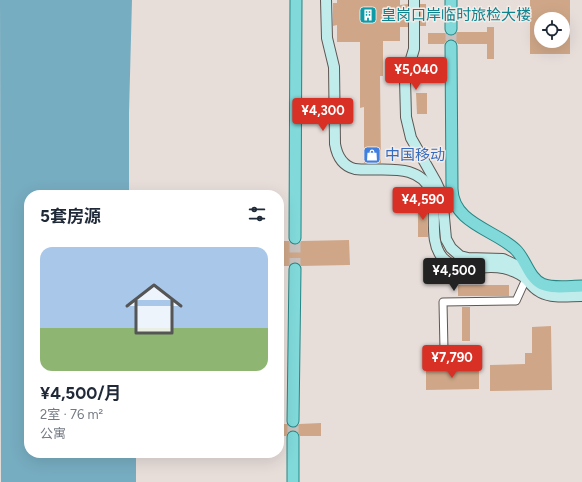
<!DOCTYPE html>
<html lang="zh">
<head>
<meta charset="utf-8">
<style>
  :root { --surface:#fff; --page:#f6f6f7; --text:#1f2937; --muted:#747a83; --line:#e0e1e3; --accent:#d93025 }
  body { margin:0; font-family:Figtree,"Noto Sans SC",sans-serif; background:var(--page); color:var(--text); height:100vh; display:flex; flex-direction:column; font-size:15px; white-space:nowrap }
  * { box-sizing:border-box; margin:0 }
  p { font-size:13px; color:var(--muted) }
  .icon { flex:none; width:22px; height:22px; fill:none; stroke:currentColor; stroke-width:2; stroke-linecap:round; stroke-linejoin:round }
  .map { position:relative; flex:1; overflow:hidden }
  .details { position:absolute; left:24px; top:190px; width:260px; height:268px; display:flex; flex-direction:column; background:var(--surface); border-radius:16px; box-shadow:0 4px 16px #0002 }
  .details>* { flex:none }
  .fabs { position:absolute; left:534px; top:12px; display:grid; gap:8px }
  .fabs a { display:grid; place-items:center; width:36px; height:36px; border-radius:50%; background:var(--surface); box-shadow:0 4px 16px #0002; font-size:20px }
  .price { position:absolute; translate:-50% -34px; padding:0 9px; border-radius:4px; background:var(--accent); color:#fff; font-size:13px; line-height:26px; filter:drop-shadow(0 1px 2px #0008) }
  .price::after { content:''; position:absolute; left:50%; top:24px; width:12px; height:9px; margin-left:-6px; background:inherit; clip-path:polygon(0 0,100% 0,50% 100%) }
  .price.current { background:#222; color:#fff }
  ul { padding:0; list-style:none }
  li { display:grid; align-content:center; gap:8px; height:212px; padding:0 16px }
  li+li { border-top:1px solid var(--line) }
  li span { display:grid; place-items:center; height:124px; border-radius:12px; color:#555 }
  li>.icon { margin-inline-start:auto }
  span .icon { width:72px; height:72px; fill:#fffc; stroke-width:1 }
  li b { font-size:17px }
  h2 { display:flex; justify-content:space-between; align-items:center; height:48px; padding:0 16px; font-size:17px }
  .map>svg:first-child { display:block }
  .water { fill:#77adc1 }
  .building { fill:#cfa788; fill-rule:evenodd }
  .lines { fill:none; stroke-linecap:round; stroke-linejoin:round }
  .primary-tunnel { stroke:#c8c0bd; stroke-width:11; stroke-dasharray:11 5.5; stroke-linecap:butt }
  .street-casing { stroke:#5e5753; stroke-width:9 }
  .secondary-casing { stroke:#5e5753; stroke-width:12 }
  .primary-casing { stroke:#278584; stroke-width:13 }
  .street { stroke:#fff; stroke-width:7 }
  .secondary { stroke:#c0ecec; stroke-width:10 }
  .primary { stroke:#81d9d9; stroke-width:11 }
  .labels { text-anchor:middle; stroke-width:3; stroke-linejoin:round; paint-order:stroke }
  .culture-label { font-size:15px; fill:#0d838f; stroke:#f4ebe7; text-anchor:start }
  .shop-label { font-size:15px; fill:#366cbe; stroke:#f4ebe7; text-anchor:start }
</style>
</head>
<body>
<div class="map">
<svg width="582" height="482" viewBox="0 0 582 482">
  <rect width="100%" height="100%" fill="#e7deda"/>
  <polygon class="water" points="0,0 132,0 129,113 129,195 29,195 29,453 136,453 136,482 1,482"/>
  <g class="building">
    <polygon points="337,0 400,0 400,5 408,4 408,27 400,27 400,41 383,41 383,76 380,76 381,163 364,163 364,107 360,108 360,42 337,42 337,25 333,26 333,3 337,3"/>
    <path d="M530,0h40v54h-40zM541,19h22v22h-22z"/>
    <rect x="420" y="4" width="6" height="22"/>
    <polygon points="487,27 494,27 494,59 487,59 487,44 458,44 455,40 451,39 447,40 444,44 428,44 428,33 445,33 448,35 451,36 457,32 487,32"/>
    <polygon points="417,69 426,69 426,81 413,81"/>
    <polygon points="416,93 427,93 427,114 417,114"/>
    <polygon points="418,204 427,204 428,237 418,237"/>
    <polygon points="349,240 350,265 301,266 298,263 295,262 289,266 279,266 279,241 289,241 291,244 295,245 299,244 301,241"/>
    <rect x="458" y="285" width="51" height="11"/>
    <rect x="462" y="307" width="8" height="34"/>
    <polygon points="551,326 552,390 490,391 490,365 525,364 525,353 532,353 532,327"/>
    <polygon points="479,368 479,389 426,390 426,369"/>
    <polygon points="321,423 321,436 300,436 297,431 293,430 289,431 286,436 279,436 279,424 287,424 289,427 293,428 297,427 299,424"/>
  </g>
  <g class="lines">
    <g class="primary-tunnel">
      <polyline points="451,29 451,46"/>
      <polyline points="295,269 295,238"/>
      <polyline points="293,437 293,421"/>
    </g>
    <g class="street-casing">
      <polyline id="street" points="444,350 443,302 516,301 526,279"/>
    </g>
    <g class="secondary-casing">
      <g id="secondary">
        <path d="M326,0l1,38 7,29 1,77c2,12 8,22 20,25 17,2 37,-2 54,3 42,13 13,61 33,85 15,18 41,7 61,11 8,2 18,5 24,12 4,5 7,9 13,12 13,7 28,4 42,4"/>
        <polyline points="414,0 414,49 405,79 406,117 411,138 436,182 442,195 446,239 451,248 460,256 468,258 503,259 530,272"/>
      </g>
    </g>
    <g class="primary-casing">
      <g id="primary">
        <polyline points="451,0 451,29"/>
        <path d="M451,46l1,143c1,35 44,41 64,61 10,10 13,28 26,34 12,5 28,2 40,2"/>
        <polyline points="295,238 296,0"/>
        <polyline points="293,421 295,269"/>
        <polyline points="293,482 293,437"/>
      </g>
    </g>
    <use href="#street" class="street"/>
    <use href="#secondary" class="secondary"/>
    <use href="#primary" class="primary"/>
  </g>
  <defs>
    <g id="building-square" transform="scale(0.9)"><rect x="-9" y="-9" width="18" height="18" rx="4" fill="#0f9aa8" stroke="#f4ebe7"/><path d="M-4-6H4V6H1V3H-1V6H-4ZM-2.5-4.3h1.7v1.8h-1.7ZM.8-4.3h1.7v1.8H.8ZM-2.5-1h1.7V.8h-1.7ZM.8-1h1.7V.8H.8Z" fill="#fff"/></g>
    <g id="shop-square" transform="scale(0.9)"><rect x="-9" y="-9" width="18" height="18" rx="4" fill="#3f7fe0" stroke="#f4ebe7"/><path d="M-5-2.5h2.3a2.7 3.5 0 0 1 5.4 0H5L5.5 6h-11ZM-1.5-2.5h3a1.5 2.3 0 0 0-3 0Z" fill="#fff"/></g>
  </defs>
  <g fill-rule="evenodd">
    <use href="#building-square" x="368" y="15"/>
    <use href="#shop-square" x="372" y="155"/>
  </g>
  <g class="labels">
    <g class="culture-label">
      <text x="381" y="20">皇岗口岸临时旅检大楼</text>
    </g>
    <g class="shop-label">
      <text x="385" y="160">中国移动</text>
    </g>
  </g>
</svg>
<div class="fabs">
<a><svg class="icon" aria-label="locate" viewBox="0 0 24 24"><circle cx="12" cy="12" r="6"/><path d="M12 2v4M12 18v4M2 12h4M18 12h4"/></svg></a>
</div>
<b class="price" style="left:416px;top:91px">¥5,040</b>
<b class="price" style="left:323px;top:132px">¥4,300</b>
<b class="price" style="left:423px;top:221px">¥4,590</b>
<b class="price current" style="left:454px;top:292px">¥4,500</b>
<b class="price" style="left:452px;top:379px">¥7,790</b>
<section class="details">
<h2>5套房源<svg class="icon" aria-label="filters" viewBox="0 0 24 24"><path d="M4 7h16M4 17h16"/><circle cx="9" cy="7" r="2"/><circle cx="15" cy="17" r="2"/></svg></h2>
<ul>
<li><span style="background:linear-gradient(#a9c7e8 65%,#8fb573 0)"><svg class="icon" aria-label="home" viewBox="0 0 24 24"><path d="M3 11l9-7 9 7M6 9v11h12V9"/></svg></span><div><b>¥4,500/月</b><p>2室 · 76 m²</p><p>公寓</p></div></li>
</ul>
</section>
</div>
</body>
</html>
